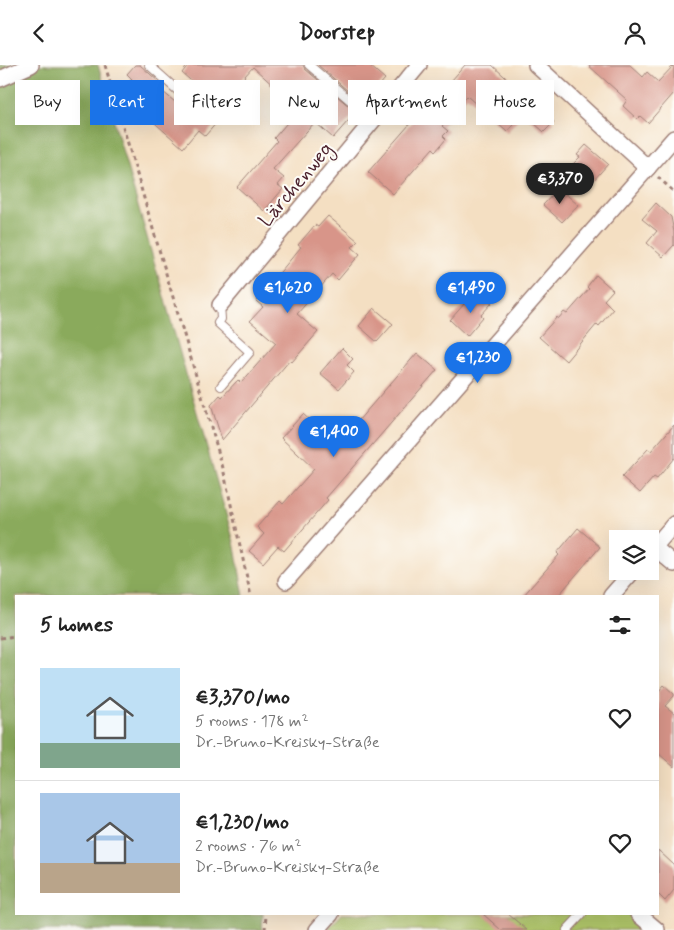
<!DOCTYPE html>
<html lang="en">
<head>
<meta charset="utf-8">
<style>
  :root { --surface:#fff; --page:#f2f2f2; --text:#222; --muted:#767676; --line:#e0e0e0; --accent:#1a73e8 }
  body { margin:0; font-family:Mynerve,sans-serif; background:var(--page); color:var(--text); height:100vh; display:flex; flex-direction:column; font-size:19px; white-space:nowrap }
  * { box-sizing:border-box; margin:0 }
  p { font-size:16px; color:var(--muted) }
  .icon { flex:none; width:28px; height:28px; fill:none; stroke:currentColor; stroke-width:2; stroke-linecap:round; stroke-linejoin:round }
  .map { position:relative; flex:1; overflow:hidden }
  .details { position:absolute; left:15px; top:530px; width:644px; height:320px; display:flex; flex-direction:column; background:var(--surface); border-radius:0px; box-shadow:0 5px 20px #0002 }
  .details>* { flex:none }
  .hud { position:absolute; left:15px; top:15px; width:645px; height:45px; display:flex; gap:10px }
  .tools { position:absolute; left:609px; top:465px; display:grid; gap:10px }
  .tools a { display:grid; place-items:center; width:50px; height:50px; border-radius:0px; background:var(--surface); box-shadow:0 5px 20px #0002; font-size:25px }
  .price { position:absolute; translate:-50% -42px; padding:0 11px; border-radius:18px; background:var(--accent); color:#fff; font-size:16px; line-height:32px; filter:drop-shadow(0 1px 2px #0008) }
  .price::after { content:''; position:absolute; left:50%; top:30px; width:15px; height:11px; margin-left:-8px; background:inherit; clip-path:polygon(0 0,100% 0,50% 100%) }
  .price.current { background:#222; color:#fff }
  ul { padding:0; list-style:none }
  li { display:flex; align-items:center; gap:15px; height:125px; padding:0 25px }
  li+li { border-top:1px solid var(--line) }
  li span { display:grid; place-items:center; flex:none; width:140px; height:100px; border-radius:0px; color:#555 }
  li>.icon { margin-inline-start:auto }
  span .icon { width:60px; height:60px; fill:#fffc; stroke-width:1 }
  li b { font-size:21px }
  h2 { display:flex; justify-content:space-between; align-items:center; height:60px; padding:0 25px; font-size:21px }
  .pill { padding:0 18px; border-radius:0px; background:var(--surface); box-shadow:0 5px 20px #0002; font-size:18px; line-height:45px }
  .pill.current { background:var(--accent); color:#fff }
  header { display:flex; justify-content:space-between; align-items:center; height:65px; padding:0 25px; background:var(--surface); font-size:22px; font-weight:800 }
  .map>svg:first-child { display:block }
  .green { fill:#aec468; stroke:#7c724a }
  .forest { fill:#8aaa5c; stroke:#6a6444 }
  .building { fill:#d89589 }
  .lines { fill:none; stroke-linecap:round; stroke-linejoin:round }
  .lane-casing { stroke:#9f7f76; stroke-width:10 }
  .street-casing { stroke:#9f7f76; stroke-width:18 }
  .path { stroke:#9f7f76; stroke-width:3; stroke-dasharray:4 4; stroke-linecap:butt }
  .lane { stroke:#fff; stroke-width:8 }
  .street { stroke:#fff; stroke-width:15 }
  .labels { text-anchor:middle; stroke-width:4; stroke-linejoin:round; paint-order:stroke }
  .street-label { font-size:20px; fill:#4a1f2b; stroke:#fdfcf7 }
</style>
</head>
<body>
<header><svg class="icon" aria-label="back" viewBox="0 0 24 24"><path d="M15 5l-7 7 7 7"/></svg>Doorstep<svg class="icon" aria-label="person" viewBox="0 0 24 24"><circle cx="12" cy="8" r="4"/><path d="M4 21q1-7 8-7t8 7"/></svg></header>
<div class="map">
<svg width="674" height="865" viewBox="0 0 674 865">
  <rect width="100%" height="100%" fill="#fdfcf7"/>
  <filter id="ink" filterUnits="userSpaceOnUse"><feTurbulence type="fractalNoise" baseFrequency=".02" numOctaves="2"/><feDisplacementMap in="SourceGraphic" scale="10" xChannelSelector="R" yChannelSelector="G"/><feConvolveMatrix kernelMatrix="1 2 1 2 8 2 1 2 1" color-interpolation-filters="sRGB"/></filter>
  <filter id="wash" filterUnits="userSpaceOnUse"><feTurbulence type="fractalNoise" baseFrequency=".0096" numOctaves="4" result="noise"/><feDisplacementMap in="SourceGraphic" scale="20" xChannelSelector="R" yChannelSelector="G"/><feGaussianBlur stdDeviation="1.12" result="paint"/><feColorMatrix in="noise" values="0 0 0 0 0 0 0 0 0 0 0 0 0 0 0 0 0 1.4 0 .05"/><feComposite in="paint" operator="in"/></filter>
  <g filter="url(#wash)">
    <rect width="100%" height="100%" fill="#f4dfc2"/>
    <polygon class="green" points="342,849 632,849 650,865 327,865"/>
    <polygon class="forest" points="0,0 98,0 234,477 244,531 16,531 16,849 263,849 262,865 0,865"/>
    <g id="blocks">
      <g class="building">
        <polygon points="135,0 140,0 159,17 156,21 194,53 204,41 219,55 205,71 198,65 183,83 120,27 132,14 127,9"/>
        <polygon points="188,0 303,0 305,4 356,47 333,73 315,57 273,104 284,113 278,120 283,124 264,146 237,122 277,76 274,73 299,44 253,2 219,40 182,8"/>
        <polygon points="318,0 369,0 385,14 363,39"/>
        <polygon points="465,0 492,0 554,57 544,67 523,48 507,67 467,31 442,61 448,66 443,71 446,74 436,86 433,83 393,129 368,107 423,44 425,46"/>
        <polygon points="588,0 630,0 643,12 647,7 658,17 674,0 674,28 648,58 640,51 637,54 623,41 627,35"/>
        <polygon points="586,80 608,99 593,116 573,99 580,92 577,90"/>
        <polygon points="559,123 578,140 562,157 543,140"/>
        <polygon points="656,138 671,152 674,167 674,180 663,192 647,178 657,166 642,154"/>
        <polygon points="328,151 358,176 352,182 360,189 338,215 332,209 297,249 318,267 292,297 290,295 222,375 211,340 220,330 222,332 238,315 241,318 276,278 250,256 263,242 256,236 301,182 298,180 315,160 318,162"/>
        <polygon points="596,210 613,225 604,235 613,244 599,261 597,259 566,296 539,272 557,252 558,254 564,247 567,249 589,224 587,222"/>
        <polygon points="480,228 492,238 481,250 483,252 467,271 450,255 466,237 470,240"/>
        <polygon points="374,243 393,259 377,277 359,261"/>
        <polygon points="342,283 353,294 347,300 354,307 339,324 320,308"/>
        <polygon points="417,288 437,305 326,433 328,435 284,486 278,481 263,498 249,486 264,469 257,462 280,436 283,439 314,404 281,373 303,349 337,380"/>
        <polygon points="674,360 674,393 657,414 654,412 640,428 622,412 648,384 651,386"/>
        <polygon points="578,463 600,482 558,531 523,531 559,490 557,488"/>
        <polygon points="664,620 674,629 674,631 665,641 674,648 674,702 658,688 658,627"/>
        <polygon points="658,785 674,800 674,825 665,836 658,829"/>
        <polygon points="483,849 508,849 527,865 501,865"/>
      </g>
    </g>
  </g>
  <g filter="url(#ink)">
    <use href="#blocks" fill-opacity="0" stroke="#9f7f76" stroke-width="1"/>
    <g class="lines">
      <g class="lane-casing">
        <g id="lane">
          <polyline points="149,0 195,41"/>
          <polyline points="309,0 373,55"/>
          <polyline points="220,240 221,254 218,258 250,287 221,321"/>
          <polyline points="567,865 582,849"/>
        </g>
      </g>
      <g class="street-casing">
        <g id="street">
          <polyline points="536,0 648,103"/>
          <polyline points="0,14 31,0"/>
          <polyline points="220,240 419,0"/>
          <polyline points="654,482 674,499"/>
          <polyline points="650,487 674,459"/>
          <polyline points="286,516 674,73"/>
          <polyline points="611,531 633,506"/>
          <polyline points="638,849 657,865"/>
          <polyline points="317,865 331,849"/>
        </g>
      </g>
      <g class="path">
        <polyline points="105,0 223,403 251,531"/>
        <polyline points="658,112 674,127"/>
        <polyline points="0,573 16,571"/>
        <polyline points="265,865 266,849"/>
      </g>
      <use href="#lane" class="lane"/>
      <use href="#street" class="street"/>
    </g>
  </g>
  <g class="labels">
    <g class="street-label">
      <text transform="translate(295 119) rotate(-50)" y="7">Lärchenweg</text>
    </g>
  </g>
</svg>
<div class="tools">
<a><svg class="icon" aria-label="layers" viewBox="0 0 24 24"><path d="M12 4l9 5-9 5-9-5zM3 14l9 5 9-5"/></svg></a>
</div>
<b class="price current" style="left:560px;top:140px">€3,370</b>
<b class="price" style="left:288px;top:249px">€1,620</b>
<b class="price" style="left:471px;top:249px">€1,490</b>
<b class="price" style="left:478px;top:319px">€1,230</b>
<b class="price" style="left:334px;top:393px">€1,400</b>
<div class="hud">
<a class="pill">Buy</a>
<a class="pill current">Rent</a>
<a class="pill">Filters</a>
<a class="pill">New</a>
<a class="pill">Apartment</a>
<a class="pill">House</a>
</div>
<section class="details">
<h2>5 homes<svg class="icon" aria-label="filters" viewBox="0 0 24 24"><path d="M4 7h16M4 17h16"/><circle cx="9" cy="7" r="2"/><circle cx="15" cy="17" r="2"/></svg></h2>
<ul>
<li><span style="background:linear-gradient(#bfe0f5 75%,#7fa58c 0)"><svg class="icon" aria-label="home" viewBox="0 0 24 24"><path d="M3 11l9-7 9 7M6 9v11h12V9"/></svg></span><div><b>€3,370/mo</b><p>5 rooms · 178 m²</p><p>Dr.-Bruno-Kreisky-Straße</p></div><svg class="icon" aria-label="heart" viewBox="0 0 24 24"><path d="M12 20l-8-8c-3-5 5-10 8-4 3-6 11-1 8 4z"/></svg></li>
<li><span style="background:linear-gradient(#a9c7e8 70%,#b9a48a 0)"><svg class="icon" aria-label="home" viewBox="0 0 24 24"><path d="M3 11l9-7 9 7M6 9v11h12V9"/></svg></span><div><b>€1,230/mo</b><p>2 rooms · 76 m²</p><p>Dr.-Bruno-Kreisky-Straße</p></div><svg class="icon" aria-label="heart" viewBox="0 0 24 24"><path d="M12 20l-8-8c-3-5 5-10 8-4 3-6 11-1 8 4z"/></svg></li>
</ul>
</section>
</div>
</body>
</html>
